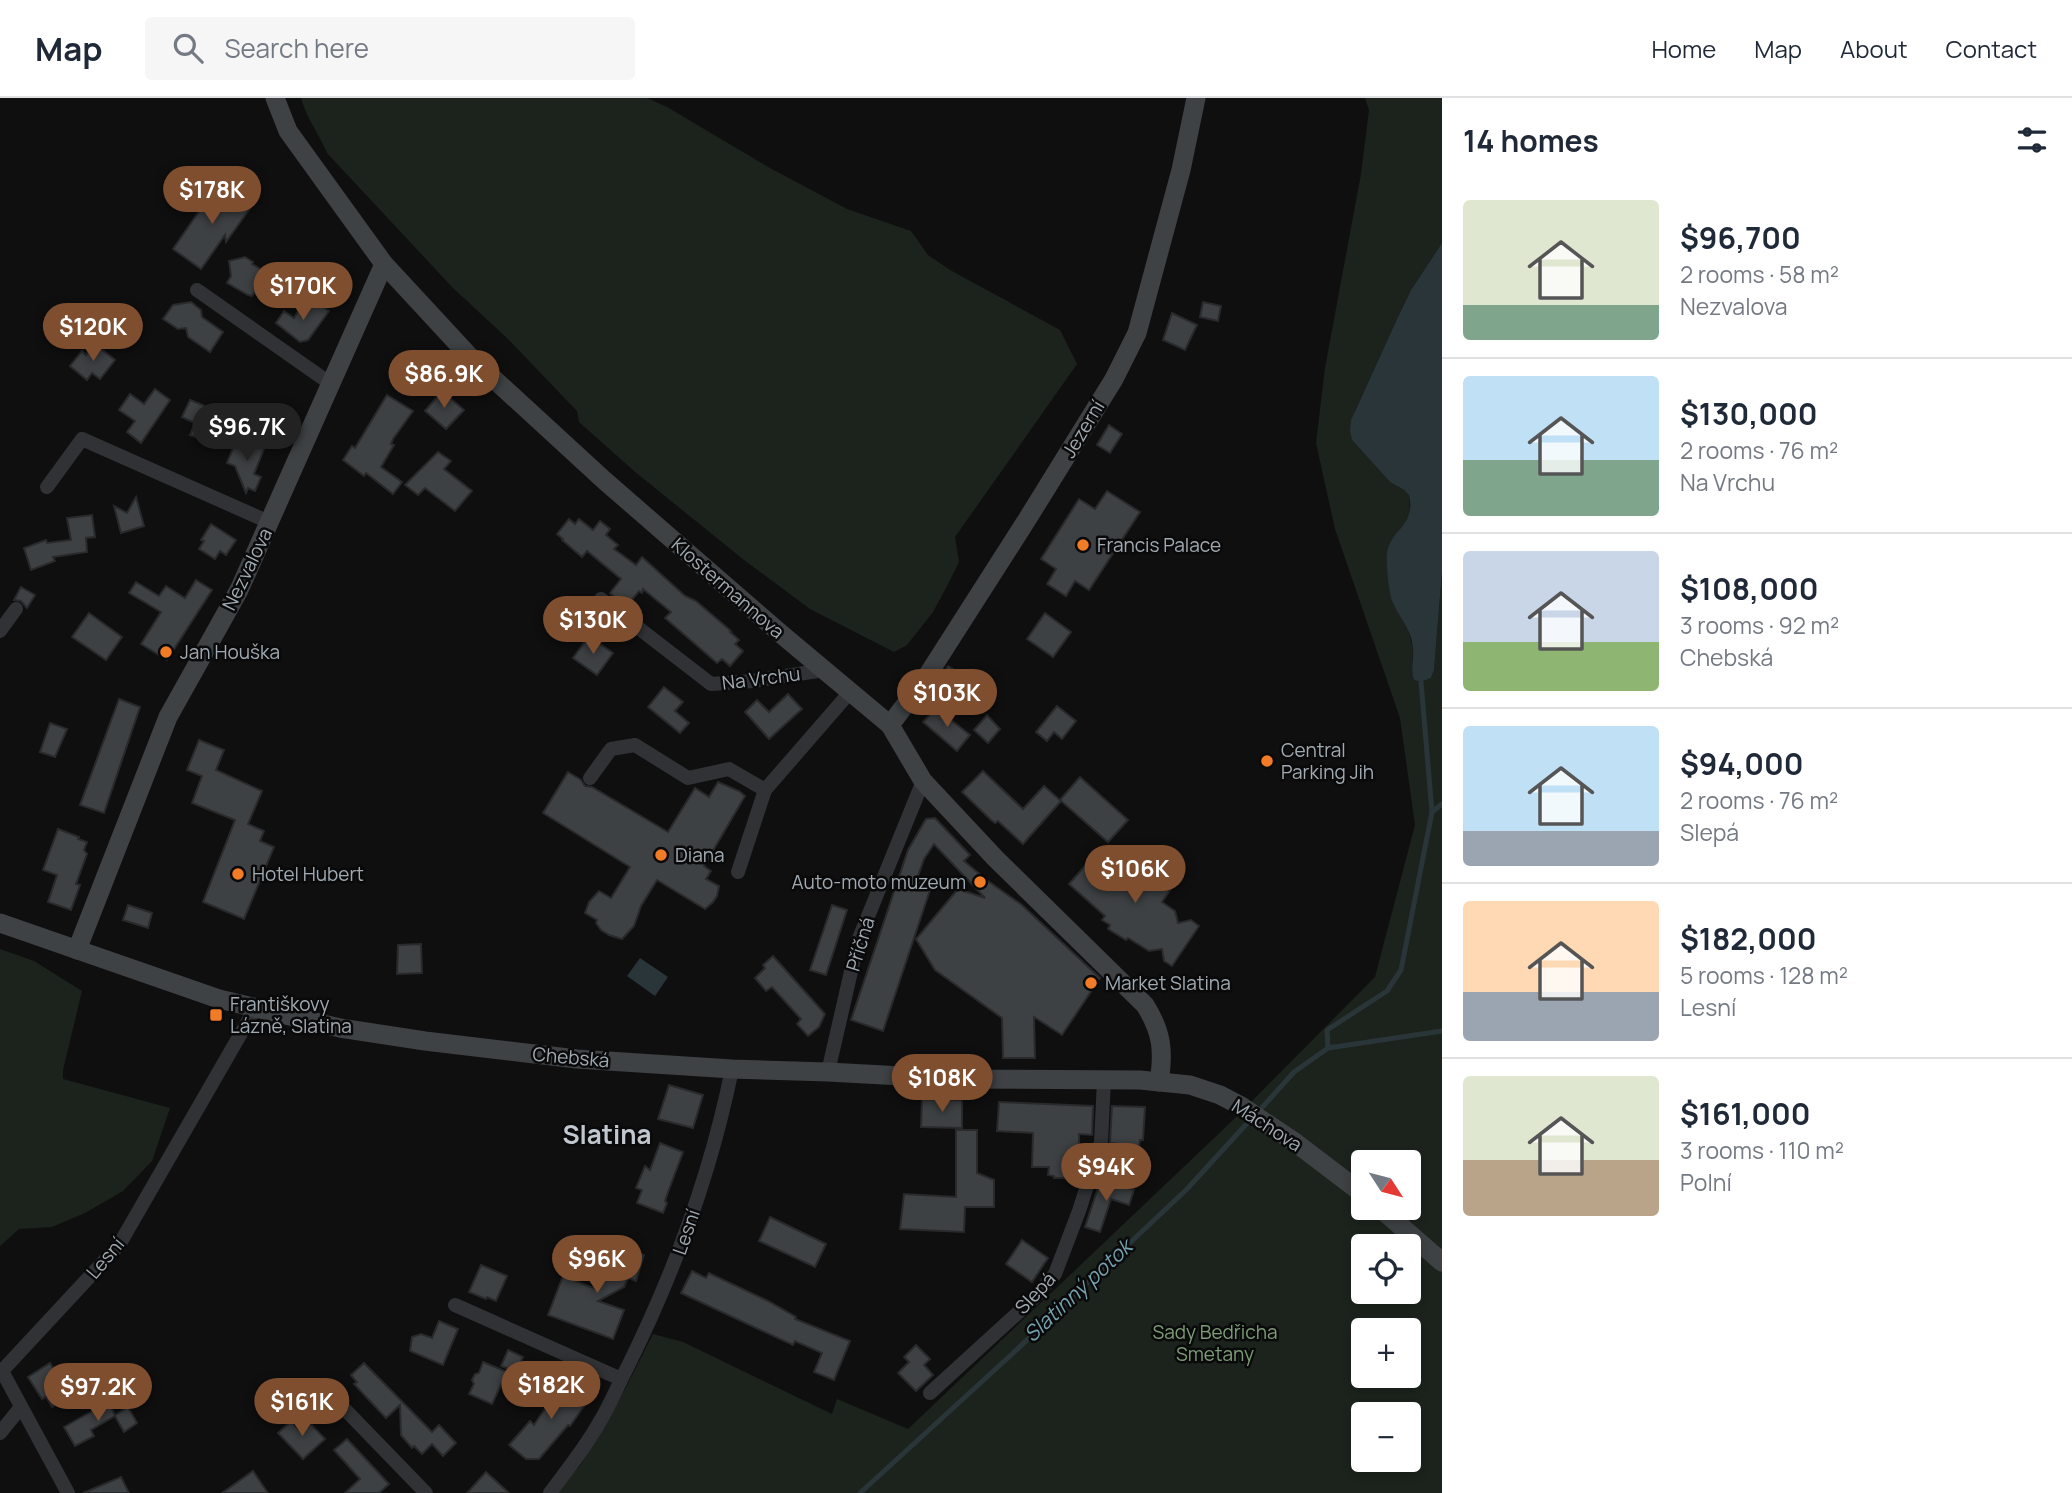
<!DOCTYPE html>
<html lang="en">
<head>
<meta charset="utf-8">
<style>
  :root { --surface:#fff; --page:#f6f6f7; --text:#1f2937; --muted:#747a83; --line:#e0e1e3; --accent:#7e4e2f }
  body { margin:0; font-family:Manrope,sans-serif; background:var(--page); color:var(--text); height:100vh; display:flex; flex-direction:column; font-size:26px; white-space:nowrap }
  * { box-sizing:border-box; margin:0 }
  p { font-size:23px; color:var(--muted) }
  .icon { flex:none; width:38px; height:38px; fill:none; stroke:currentColor; stroke-width:2; stroke-linecap:round; stroke-linejoin:round }
  .map { position:relative; flex:1; overflow:hidden }
  .drawer { display:flex; flex-direction:column; background:var(--surface); width:630px }
  .drawer>* { flex:none }
  .needle { width:46px; rotate:126deg }
  .buttons { position:absolute; left:1351px; top:1052px; display:grid; gap:14px }
  .buttons a { display:grid; place-items:center; width:70px; height:70px; border-radius:7px; background:var(--surface); box-shadow:0 4px 10px #0003; font-size:35px }
  .price { position:absolute; translate:-50% -60px; padding:0 16px; border-radius:24px; background:var(--accent); color:#fff; font-size:23px; line-height:46px; filter:drop-shadow(0 2px 4px #0008) }
  .price::after { content:''; position:absolute; left:50%; top:42px; width:21px; height:16px; margin-left:-10px; background:inherit; clip-path:polygon(0 0,100% 0,50% 100%) }
  .price.on { background:#222; color:#fff }
  ul { padding:0; list-style:none }
  li { display:flex; align-items:center; gap:21px; height:175px; padding:0 21px }
  li+li { border-top:2px solid var(--line) }
  li span { display:grid; place-items:center; flex:none; width:196px; height:140px; border-radius:7px; color:#555 }
  li>.icon { margin-inline-start:auto }
  span .icon { width:84px; height:84px; fill:#fffc; stroke-width:1 }
  li b { font-size:30px }
  h2 { display:flex; justify-content:space-between; align-items:center; height:84px; padding:0 21px; font-size:30px }
  header { display:flex; align-items:center; gap:42px; box-sizing:border-box; height:98px; padding:0 35px; background:var(--surface); border-bottom:2px solid var(--line) }
  header strong { font-size:33px }
  nav { display:flex; gap:38px; margin-inline-start:auto; font-size:24px }
  .search { width:490px; height:63px; background:var(--page); display:flex; align-items:center; gap:18px; box-sizing:border-box; padding:0 24px; border-radius:7px; color:var(--muted); font-size:26px }
  main { display:flex; flex:1; min-height:0 }
  .map>svg:first-child { display:block }
  .green { fill:#1c231c; fill-rule:evenodd }
  .water { fill:#293539 }
  .lines { fill:none; stroke-linecap:round; stroke-linejoin:round }
  .stream { stroke:#293539; stroke-width:5 }
  .building { fill:#3e4143; stroke:#292a2c; stroke-width:2 }
  .street { stroke:#303235; stroke-width:14 }
  .secondary { stroke:#3e4245; stroke-width:19 }
  .poi-dot { fill:#f27b26; stroke:#0a0a0b; stroke-width:2.5 }
  .labels { text-anchor:middle; stroke-width:5; stroke-linejoin:round; paint-order:stroke }
  .street-label { font-size:19px; fill:#a0aab2; stroke:#0a0a0b }
  .poi-label { font-size:19px; fill:#a0aab2; stroke:#0a0a0b; text-anchor:start }
  .park-label { font-size:19px; fill:#7d9d76; stroke:#0a0a0b }
  .water-label { font-size:21px; font-style:italic; fill:#76a1ae; stroke:#0a0a0b }
  .district-label { font-size:26px; font-weight:bold; fill:#c1c7ce; stroke:#0a0a0b }
</style>
</head>
<body>
<header>
<strong>Map</strong>
<div class="search"><svg class="icon" aria-label="search" viewBox="0 0 24 24"><circle cx="10" cy="10" r="6"/><path d="M15 15l6 6"/></svg>Search here</div>
<nav><a>Home</a><a>Map</a><a>About</a><a>Contact</a></nav>
</header>
<main>
<div class="map">
<svg width="1442" height="1395" viewBox="0 0 1442 1395">
  <rect width="100%" height="100%" fill="#0f0f10"/>
  <g class="green">
    <path d="M301,0h346l20,9 103,61 77,41 64,22 17,24 22,15 110,60 17,34 -122,173 4,25 -12,24 -14,26 -26,33 -13,7 -84,-43 -66,-49 -110,-89 -55,-49 -2,-11 -69,-72 -56,-52 -125,-134c-8,-19 -21,-36 -26,-55z"/>
    <path d="M1365,0h77v145l-31,47 -14,29 -43,94 -2,27 38,42 14,8 5,5 1,19 -3,8 -12,14 -2,67 14,23 6,22 -1,24 2,8 6,2 11,-4 3,-8 8,-98v921h-885l24,-29 43,-73 29,-57 30,8 149,72 5,-15 71,30 323,-307 144,-145 40,-152 -15,-107 -65,-189 -19,-86 9,-75 36,-194 8,-64zM1363,1064h46v46h-46zM1363,1148h46v46h-46zM1363,1232h46v46h-46zM1363,1316h46v46h-46z"/>
    <polygon points="0,851 34,863 82,893 63,972 63,981 170,1010 152,1063 123,1093 85,1115 52,1129 19,1131 0,1148"/>
  </g>
  <g class="water">
    <path d="M1442,145v329l-8,98 -3,8 -10,4 -7,-2c-4,-11 0,-21 -1,-32 -2,-20 -13,-29 -20,-45 -4,-8 -7,-39 -6,-49 3,-26 29,-26 22,-59l-5,-5 -14,-8 -38,-42 -2,-10 1,-10 46,-101 14,-29z"/>
    <polygon points="640,860 668,879 655,898 627,878"/>
  </g>
  <g class="lines">
    <g class="stream">
      <polyline points="1421,584 1432,714"/>
      <polyline points="1328,950 1327,932 1387,893 1401,872 1432,714 1442,706"/>
      <polyline points="1258,1014 1294,974 1328,950 1442,933"/>
      <polyline points="860,1395 1011,1257 1187,1091 1251,1021"/>
    </g>
  </g>
  <g class="building">
    <polygon points="218,86 251,109 226,144 225,137 201,171 173,151"/>
    <polygon points="245,159 253,164 252,166 279,182 267,203 254,195 252,198 248,197 227,185 231,178 229,163"/>
    <polygon points="315,203 329,213 308,242 300,244 276,225 284,213 294,220 298,213 305,217"/>
    <polygon points="191,204 201,212 202,219 223,234 210,254 188,239 186,230 178,231 163,221 173,207"/>
    <polygon points="1203,204 1221,208 1218,223 1200,219"/>
    <polygon points="1172,215 1197,227 1185,252 1163,242"/>
    <polygon points="95,246 115,262 100,281 92,275 87,282 70,268 82,253 86,257"/>
    <polygon points="155,291 170,302 141,345 127,334 135,323 119,312 130,296 144,306"/>
    <polygon points="442,293 464,312 446,331 425,313"/>
    <polygon points="387,297 413,313 393,341 391,346 394,347 381,369 402,384 393,396 366,375 364,378 343,362 352,348 355,350"/>
    <polygon points="190,302 220,314 208,344 190,337 195,325 182,319"/>
    <polygon points="1109,327 1122,336 1110,355 1097,347"/>
    <polygon points="252,341 266,346 254,376 261,379 255,393 248,390 246,395 235,368 227,365 235,345 243,348 245,344 250,346"/>
    <polygon points="438,354 451,363 444,371 472,393 455,413 425,390 418,397 405,387"/>
    <polygon points="1107,393 1140,414 1089,492 1075,483 1066,498 1047,486 1056,471 1041,461 1079,401 1095,411"/>
    <polygon points="136,399 144,428 121,435 114,408 127,415"/>
    <polygon points="92,417 95,439 86,440 87,454 53,459 55,463 31,472 24,450 46,442 47,445 71,442 67,420"/>
    <polygon points="569,421 575,426 579,421 593,432 600,423 610,431 606,437 618,447 614,451 636,467 642,459 685,498 696,503 731,533 730,534 739,542 735,546 743,553 730,568 722,561 717,565 665,520 671,514 643,491 642,495 639,493 626,509 610,495 621,481 587,453 582,459 562,442 563,441 557,436"/>
    <polygon points="211,426 236,442 226,457 220,453 215,461 199,451 204,443 201,442"/>
    <polygon points="196,482 212,492 167,562 141,546 161,514 129,495 136,484 159,498 166,488 185,500"/>
    <polygon points="21,489 35,497 27,510 21,503 14,502"/>
    <polygon points="89,515 122,539 106,562 72,539"/>
    <polygon points="1045,515 1071,534 1053,559 1027,541"/>
    <polygon points="589,538 613,555 597,577 573,560"/>
    <polygon points="948,568 953,571 937,600 933,591"/>
    <polygon points="664,589 683,604 675,613 689,625 680,635 648,609"/>
    <polygon points="788,596 802,611 769,641 745,614 757,602 769,614"/>
    <polygon points="119,601 140,609 104,715 80,707"/>
    <polygon points="1057,608 1076,623 1062,641 1054,634 1047,643 1036,634"/>
    <polygon points="936,610 970,637 957,653 923,624"/>
    <polygon points="987,617 1000,631 988,645 974,632"/>
    <polygon points="50,625 67,631 55,659 40,654"/>
    <polygon points="199,642 224,652 216,672 262,693 248,726 264,733 260,743 274,749 244,821 203,804 235,722 192,705 202,678 187,672"/>
    <polygon points="983,673 1023,711 1044,688 1061,703 1023,746 998,723 995,725 991,722 962,694"/>
    <polygon points="568,674 581,682 585,688 592,689 668,734 695,690 709,699 718,684 739,693 745,698 704,768 711,773 706,781 719,788 717,798 713,804 705,811 657,782 641,808 634,828 622,841 609,837 601,832 596,825 597,822 585,815 589,804 599,793 611,800 630,769 543,715"/>
    <polygon points="1080,679 1128,722 1108,744 1060,702"/>
    <polygon points="935,720 970,757 964,763 988,783 1022,807 1100,880 1062,937 1034,919 1035,960 1003,960 1002,920 935,872 916,841 958,791 985,800 934,746 924,761 918,778 933,783 883,933 851,922 908,752 926,721"/>
    <polygon points="58,731 79,739 78,741 87,744 84,752 87,756 76,786 80,787 71,812 48,804 57,777 43,772"/>
    <polygon points="1101,750 1136,781 1150,765 1169,777 1167,780 1175,785 1162,804 1175,813 1178,825 1191,822 1199,828 1172,868 1164,863 1162,851 1149,853 1128,840 1126,842 1108,831 1110,827 1102,822 1105,818 1069,786"/>
    <polygon points="128,807 152,815 148,830 123,822"/>
    <polygon points="832,807 847,812 826,877 810,872"/>
    <polygon points="421,846 422,875 397,876 398,847"/>
    <polygon points="773,858 825,916 819,929 808,938 797,926 801,921 772,889 766,893 755,880 765,870 763,867"/>
    <polygon points="669,987 703,997 693,1030 658,1021"/>
    <polygon points="922,1001 962,1002 962,1030 921,1029"/>
    <polygon points="999,1004 1093,1008 1092,1037 1079,1036 1079,1070 1068,1070 1068,1080 1054,1080 1054,1078 1048,1077 1049,1069 1032,1069 1033,1035 997,1033"/>
    <polygon points="1112,1008 1145,1009 1143,1042 1140,1042 1139,1048 1110,1045"/>
    <polygon points="956,1032 977,1032 977,1075 994,1082 994,1109 965,1109 964,1134 900,1131 904,1096 956,1099"/>
    <polygon points="660,1045 683,1054 668,1094 665,1103 667,1105 663,1115 637,1105 642,1092 636,1090 645,1068 650,1072"/>
    <polygon points="1101,1081 1134,1092 1129,1107 1111,1101 1100,1134 1085,1129"/>
    <polygon points="770,1119 826,1146 815,1169 759,1143"/>
    <polygon points="1022,1142 1048,1160 1032,1184 1006,1166"/>
    <polygon points="617,1147 644,1157 636,1183 628,1180 624,1189 598,1203 624,1212 613,1241 548,1217 563,1178 596,1191 607,1163 610,1165"/>
    <polygon points="481,1167 507,1178 496,1203 487,1199 486,1201 469,1194"/>
    <polygon points="692,1173 706,1180 709,1175 768,1203 796,1219 795,1221 850,1243 834,1282 814,1274 822,1255 795,1243 793,1247 681,1195"/>
    <polygon points="439,1223 458,1231 443,1267 410,1253 412,1239 421,1236 432,1240"/>
    <polygon points="916,1247 930,1261 924,1267 933,1277 916,1293 898,1275 909,1264 904,1259"/>
    <polygon points="508,1252 523,1259 516,1274 501,1268"/>
    <polygon points="483,1264 507,1274 492,1306 469,1296 474,1286 472,1282 475,1276 479,1275"/>
    <polygon points="50,1265 60,1281 57,1283 67,1299 52,1309 46,1299 42,1301 28,1279"/>
    <polygon points="364,1265 432,1334 439,1327 456,1345 443,1358 432,1346 422,1356 414,1348 412,1350 401,1337 400,1307 386,1320 354,1286 357,1284 351,1277"/>
    <polygon points="567,1278 589,1294 584,1302 587,1304 570,1328 568,1327 539,1361 526,1361 509,1347 530,1323 534,1327"/>
    <polygon points="108,1304 115,1317 128,1309 137,1325 124,1334 115,1318 91,1332 94,1338 75,1348 64,1329"/>
    <polygon points="291,1323 299,1332 309,1324 325,1341 303,1361 278,1335"/>
    <polygon points="347,1341 389,1386 379,1395 345,1395 360,1381 334,1352"/>
    <polygon points="253,1373 268,1395 222,1395"/>
    <polygon points="486,1374 509,1395 467,1395"/>
    <polygon points="121,1379 129,1395 83,1395"/>
  </g>
  <g class="lines">
    <g class="street">
      <polyline points="197,192 331,286"/>
      <polyline points="47,389 82,341 269,424"/>
      <polyline points="601,501 711,586 753,583 824,572"/>
      <polyline points="0,533 16,511"/>
      <polyline points="590,680 611,651 635,647 688,680 729,671 765,692 851,593"/>
      <polyline points="738,774 765,692"/>
      <polyline points="828,974 858,843 923,683"/>
      <polyline points="455,1207 621,1281"/>
      <polyline points="930,1295 1034,1200 1055,1176 1079,1113 1101,1044 1104,982"/>
      <polyline points="331,1297 426,1395"/>
      <polyline points="0,1335 21,1309"/>
      <polyline points="68,1395 2,1273 119,1147 255,911"/>
      <path d="M550,1395c17,-23 35,-45 49,-70 11,-18 19,-38 29,-57 47,-95 83,-193 104,-297"/>
    </g>
    <g class="secondary">
      <path d="M275,0l13,33 96,133 87,94 134,123 175,152 110,92 33,56 73,78 149,146c17,27 19,46 14,77"/>
      <polyline points="890,627 927,578 1028,420 1114,281 1137,235 1181,72 1196,0"/>
      <polyline points="0,825 219,901 340,930 425,943 577,961 732,971 828,974 958,981 1140,982 1190,987 1220,997 1241,1008 1296,1045 1363,1096"/>
      <polyline points="77,852 168,619 239,492 384,166"/>
      <polyline points="1380,1110 1442,1164"/>
    </g>
  </g>
  <g class="poi-dot">
    <circle cx="1083" cy="447" r="7"/>
    <circle cx="166" cy="554" r="7"/>
    <circle cx="1267" cy="663" r="7"/>
    <circle cx="661" cy="757" r="7"/>
    <circle cx="238" cy="776" r="7"/>
    <circle cx="980" cy="784" r="7"/>
    <circle cx="1091" cy="885" r="7"/>
    <rect x="209" y="910" width="14" height="14" rx="3.5"/>
  </g>
  <g class="labels">
    <g class="street-label">
      <text transform="translate(1083 331) rotate(-59)" y="7">Jezerní</text>
      <text transform="translate(247 471) rotate(-64)" y="7">Nezvalova</text>
      <text transform="translate(728 490) rotate(41)" y="7">Klostermannova</text>
      <text transform="translate(761 580) rotate(-7)" y="7">Na Vrchu</text>
      <text transform="translate(860 846) rotate(-73)" y="7">Příčná</text>
      <text transform="translate(571 959) rotate(5)" y="7">Chebská</text>
      <text transform="translate(1267 1027) rotate(33)" y="7">Máchova</text>
      <text transform="translate(686 1134) rotate(-71)" y="7">Lesní</text>
      <text transform="translate(105 1160) rotate(-50)" y="7">Lesní</text>
      <text transform="translate(1035 1195) rotate(-47)" y="7">Slepá</text>
    </g>
    <g class="poi-label">
      <text x="1097" y="454">Francis Palace</text>
      <text x="180" y="561">Jan Houška</text>
      <text x="1281" y="659">Central<tspan x="1281" dy="22">Parking Jih</tspan></text>
      <text x="675" y="764">Diana</text>
      <text x="252" y="783">Hotel Hubert</text>
      <text x="966" y="791" text-anchor="end">Auto-moto muzeum</text>
      <text x="1105" y="892">Market Slatina</text>
      <text x="230" y="913">Františkovy<tspan x="230" dy="22">Lázně, Slatina</tspan></text>
    </g>
    <g class="park-label">
      <text x="1215" y="1241">Sady Bedřicha<tspan x="1215" dy="22">Smetany</tspan></text>
    </g>
    <g class="water-label">
      <text transform="translate(1078 1193) rotate(-43)" y="7">Slatinný potok</text>
    </g>
    <g class="district-label">
      <text x="607" y="1046">Slatina</text>
    </g>
  </g>
</svg>
<div class="buttons">
<a><svg class="needle" viewBox="-14 -14 28 28"><path d="M0-13l5 13h-10z" fill="#e53935"/><path d="M0 13l5-13h-10z" fill="#747a83"/></svg></a>
<a><svg class="icon" aria-label="locate" viewBox="0 0 24 24"><circle cx="12" cy="12" r="6"/><path d="M12 2v4M12 18v4M2 12h4M18 12h4"/></svg></a>
<a>+</a>
<a>−</a>
</div>
<b class="price" style="left:212px;top:128px">$178K</b>
<b class="price" style="left:303px;top:224px">$170K</b>
<b class="price" style="left:93px;top:265px">$120K</b>
<b class="price" style="left:444px;top:312px">$86.9K</b>
<b class="price on" style="left:247px;top:365px">$96.7K</b>
<b class="price" style="left:593px;top:558px">$130K</b>
<b class="price" style="left:947px;top:631px">$103K</b>
<b class="price" style="left:1135px;top:807px">$106K</b>
<b class="price" style="left:942px;top:1016px">$108K</b>
<b class="price" style="left:1106px;top:1105px">$94K</b>
<b class="price" style="left:597px;top:1197px">$96K</b>
<b class="price" style="left:551px;top:1323px">$182K</b>
<b class="price" style="left:98px;top:1325px">$97.2K</b>
<b class="price" style="left:302px;top:1340px">$161K</b>
</div>
<section class="drawer">
<h2>14 homes<svg class="icon" aria-label="filters" viewBox="0 0 24 24"><path d="M4 7h16M4 17h16"/><circle cx="9" cy="7" r="2"/><circle cx="15" cy="17" r="2"/></svg></h2>
<ul>
<li><span style="background:linear-gradient(#dfe7d0 75%,#7fa58c 0)"><svg class="icon" aria-label="home" viewBox="0 0 24 24"><path d="M3 11l9-7 9 7M6 9v11h12V9"/></svg></span><div><b>$96,700</b><p>2 rooms · 58 m²</p><p>Nezvalova</p></div></li>
<li><span style="background:linear-gradient(#bfe0f5 60%,#7fa58c 0)"><svg class="icon" aria-label="home" viewBox="0 0 24 24"><path d="M3 11l9-7 9 7M6 9v11h12V9"/></svg></span><div><b>$130,000</b><p>2 rooms · 76 m²</p><p>Na Vrchu</p></div></li>
<li><span style="background:linear-gradient(#c9d6e8 65%,#8fb573 0)"><svg class="icon" aria-label="home" viewBox="0 0 24 24"><path d="M3 11l9-7 9 7M6 9v11h12V9"/></svg></span><div><b>$108,000</b><p>3 rooms · 92 m²</p><p>Chebská</p></div></li>
<li><span style="background:linear-gradient(#bfe0f5 75%,#9aa5b1 0)"><svg class="icon" aria-label="home" viewBox="0 0 24 24"><path d="M3 11l9-7 9 7M6 9v11h12V9"/></svg></span><div><b>$94,000</b><p>2 rooms · 76 m²</p><p>Slepá</p></div></li>
<li><span style="background:linear-gradient(#ffd9b3 65%,#9aa5b1 0)"><svg class="icon" aria-label="home" viewBox="0 0 24 24"><path d="M3 11l9-7 9 7M6 9v11h12V9"/></svg></span><div><b>$182,000</b><p>5 rooms · 128 m²</p><p>Lesní</p></div></li>
<li><span style="background:linear-gradient(#dfe7d0 60%,#b9a48a 0)"><svg class="icon" aria-label="home" viewBox="0 0 24 24"><path d="M3 11l9-7 9 7M6 9v11h12V9"/></svg></span><div><b>$161,000</b><p>3 rooms · 110 m²</p><p>Polní</p></div></li>
</ul>
</section>
</main>
</body>
</html>
